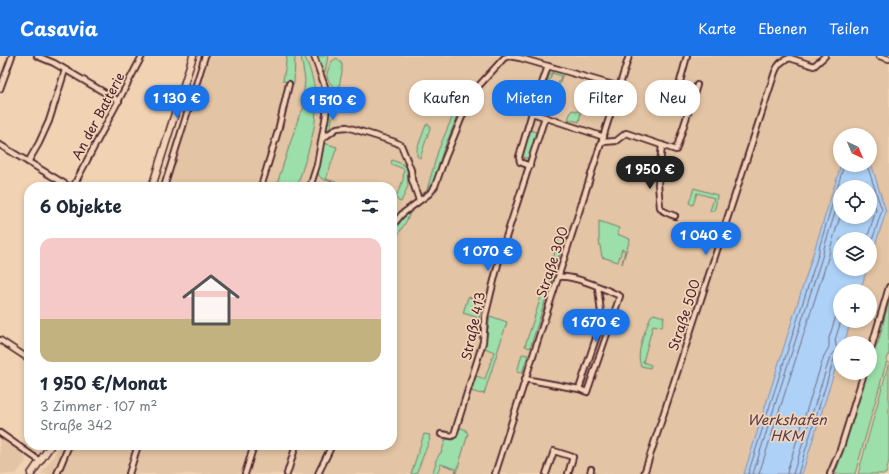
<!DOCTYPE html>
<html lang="de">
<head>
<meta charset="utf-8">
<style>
  :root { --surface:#fff; --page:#f2f2f3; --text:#1f2937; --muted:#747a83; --line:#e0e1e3; --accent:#1a73e8 }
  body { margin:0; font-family:"Playpen Sans",sans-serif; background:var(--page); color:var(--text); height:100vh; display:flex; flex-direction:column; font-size:15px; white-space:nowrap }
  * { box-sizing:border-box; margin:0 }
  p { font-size:13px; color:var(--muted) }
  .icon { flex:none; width:22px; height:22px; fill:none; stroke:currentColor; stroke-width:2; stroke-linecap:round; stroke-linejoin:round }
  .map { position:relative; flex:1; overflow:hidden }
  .panel { position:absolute; left:24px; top:126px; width:373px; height:268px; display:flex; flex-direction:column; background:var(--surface); border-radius:16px; box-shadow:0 2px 6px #0003 }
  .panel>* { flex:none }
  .guide { position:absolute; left:409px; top:24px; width:380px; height:36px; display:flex; gap:8px }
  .needle { width:26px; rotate:136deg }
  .tools { position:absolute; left:833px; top:72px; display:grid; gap:8px }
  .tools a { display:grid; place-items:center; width:44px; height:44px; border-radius:50%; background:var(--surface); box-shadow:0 2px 6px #0003; font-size:20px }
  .price { position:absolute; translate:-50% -34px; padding:0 9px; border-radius:14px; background:var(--accent); color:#fff; font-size:13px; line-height:26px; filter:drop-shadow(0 1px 2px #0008) }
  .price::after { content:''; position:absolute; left:50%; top:24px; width:12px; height:9px; margin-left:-6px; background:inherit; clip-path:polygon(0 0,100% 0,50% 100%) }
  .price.current { background:#222; color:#fff }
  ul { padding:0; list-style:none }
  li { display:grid; align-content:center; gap:8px; height:212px; padding:0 16px }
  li+li { border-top:1px solid var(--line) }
  li span { display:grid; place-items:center; height:124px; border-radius:12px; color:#555 }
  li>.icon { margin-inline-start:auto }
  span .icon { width:72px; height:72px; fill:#fffc; stroke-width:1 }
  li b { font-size:17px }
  h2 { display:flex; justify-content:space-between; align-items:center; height:48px; padding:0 16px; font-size:17px }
  .tag { padding:0 14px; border-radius:16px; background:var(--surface); box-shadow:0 2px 6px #0003; font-size:14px; line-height:36px }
  .tag.current { background:var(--accent); color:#fff }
  header { display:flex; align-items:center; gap:24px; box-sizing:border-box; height:56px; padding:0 20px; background:var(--accent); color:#fff }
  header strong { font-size:19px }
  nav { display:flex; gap:22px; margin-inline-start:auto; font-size:14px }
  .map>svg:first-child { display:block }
  .built { fill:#e3c4a4 }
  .green { fill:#9cdfaa; stroke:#737f6a }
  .water { fill:#aed2f7; stroke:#868aa5; fill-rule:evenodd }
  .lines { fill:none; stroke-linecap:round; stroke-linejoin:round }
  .shore { stroke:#72677d; stroke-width:1 }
  .minor-casing { stroke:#4a1f2b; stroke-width:8 }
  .secondary-casing { stroke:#4a1f2b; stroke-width:9 }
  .minor { stroke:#f2d4b8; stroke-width:4.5 }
  .secondary { stroke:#f2d4b8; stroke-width:6 }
  .labels { text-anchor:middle; stroke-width:3.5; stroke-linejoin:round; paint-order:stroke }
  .street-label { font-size:13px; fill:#4a1f2b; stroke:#f2d4b8 }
  .water-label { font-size:14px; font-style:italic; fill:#593a4a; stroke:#f2d4b8 }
</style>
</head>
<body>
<header>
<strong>Casavia</strong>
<nav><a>Karte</a><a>Ebenen</a><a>Teilen</a></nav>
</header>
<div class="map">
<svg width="889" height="418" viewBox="0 0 889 418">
  <rect width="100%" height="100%" fill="#f1d3b3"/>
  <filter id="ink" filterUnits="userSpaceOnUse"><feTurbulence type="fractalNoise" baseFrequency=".025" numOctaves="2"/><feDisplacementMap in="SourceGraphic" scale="8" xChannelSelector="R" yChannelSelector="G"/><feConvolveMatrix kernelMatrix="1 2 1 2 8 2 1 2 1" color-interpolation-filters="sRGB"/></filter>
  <g filter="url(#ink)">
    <g class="built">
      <polygon points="202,0 889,0 889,244 873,301 872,300 870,306 870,287 844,287 851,265 870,265 870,235 860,235 867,213 870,213 870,204 886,156 870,104 870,79 840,79 841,109 744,418 41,418 61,389 392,389 392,131 160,131"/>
      <polygon points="840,298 840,317 867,317 835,418 802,418"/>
      <polygon points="0,382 24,399 26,405 16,418 0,418"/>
    </g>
    <g class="green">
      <polygon points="287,0 295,0 294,28 283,25"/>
      <path d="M301,0l4,1c22,51 7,80 -8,130h-21l23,-71 5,-8 -1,-8 2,-20z"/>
      <polygon points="317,0 328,0 325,16 323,17"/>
      <path d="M337,2l5,6v8l-12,57 -4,1 8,-41c-1,-5 -6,-7 -7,-12 -1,-4 3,-12 5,-16z"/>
      <polygon points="555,15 563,17 557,37 555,36 561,20 552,17 542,47 546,49 544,52 542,51 541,44 549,19"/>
      <polygon points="456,52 459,54 459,57 443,95 434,124 427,134 438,95"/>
      <polygon points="572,54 581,56 579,66 568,63"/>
      <polygon points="428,68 430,69 430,72 420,102 417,100 417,93 426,69"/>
      <polygon points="529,74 536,76 529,103 520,100"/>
      <polygon points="324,87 337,91 326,123 336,126 335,127 322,123 318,118"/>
      <polygon points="392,104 407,110 408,130 401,146 398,145 396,141 403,124 404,113 391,108"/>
      <polygon points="694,132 717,139 716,148 714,155 710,155 714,142 697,137 693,149 689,147"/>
      <polygon points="410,157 407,164 392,189 392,178 403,162"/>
      <polygon points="599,165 619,172 617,178 630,183 622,208 625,194 622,193 618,206 602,201 599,184"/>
      <polygon points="560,180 565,182 556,210 551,209"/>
      <polygon points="550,213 555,214 530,292 525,290"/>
      <polygon points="468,241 484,245 479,262 463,257"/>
      <polygon points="889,244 889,297 855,418 835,418 867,317 870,317 870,306 879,284"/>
      <path d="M654,258l10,3 -2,10 -9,-2 -10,37 8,3 -1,3 -9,-2c-6,-13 5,-37 10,-50z"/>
      <polygon points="490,260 507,266 484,338 481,337 481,338 471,335 476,320 485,323 494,296 485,292"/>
      <polygon points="522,298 528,299 522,317 517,316"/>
      <polygon points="889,306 889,404 886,418 858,418"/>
      <polygon points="462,372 466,374 468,378 456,418 455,418 456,413 441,408 437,418 432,418 436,407 435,406 440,397 441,397 446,383 453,384 458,373"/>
      <polygon points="424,378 430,379 429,382 430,383 416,418 411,418"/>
    </g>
    <path class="water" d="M870,104l16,52 -16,48v-21h-30v30h27l-7,22h-20v30h11l-7,22h-4v11l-38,120h-58l97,-309h29zM840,131h30v30h-30z"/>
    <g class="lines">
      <g class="shore">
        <polyline points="867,109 882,154 870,191"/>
        <polyline points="867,183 876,154 870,134"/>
        <polyline points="748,418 819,196 819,192 844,109"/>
        <polyline points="753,418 823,198 824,192 840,141"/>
        <polyline points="759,418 829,199 830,193 840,161"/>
        <polyline points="787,418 788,412 824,300 829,291 829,282 836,260 840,255"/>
        <polyline points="793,418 830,301 837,294 835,284 841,265"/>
        <polyline points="798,418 834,303 836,300 840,300"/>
      </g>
      <g class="minor-casing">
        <g id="minor">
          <polyline points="37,0 54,7 119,45"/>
          <polyline points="687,0 675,44 691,50"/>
          <polyline points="879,0 889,3"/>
          <polyline points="790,2 814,10 825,0"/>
          <polyline points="548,10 532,57 604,81"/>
          <polyline points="0,33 12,0"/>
          <polyline points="322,83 337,72 347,71 395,86 401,89 411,114 412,124 419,144"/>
          <polyline points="603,86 616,85 626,77 676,94 697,29"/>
          <polyline points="0,89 70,131"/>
          <path d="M662,89l-4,39 2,23c2,5 10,7 15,9"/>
          <polyline points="28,106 39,87 49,65 65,14"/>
          <polyline points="530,110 520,106 519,101 532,57"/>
          <polyline points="73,131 142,0"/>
          <polyline points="164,131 205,0"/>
          <polyline points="261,131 278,75 289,28"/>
          <polyline points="310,131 317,109 326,59 328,39 314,0"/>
          <polyline points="392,170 402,158 430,137 435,130 445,102 469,44 475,34 504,2 509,0 520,2 620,31"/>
          <polyline points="0,284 29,303"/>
          <polyline points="870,296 889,231"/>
          <path d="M525,323l54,10 8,3 33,-96c-15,-7 -46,-21 -61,-19"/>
          <polyline points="579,333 597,279 601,257 598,231"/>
          <polyline points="0,377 40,405"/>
          <polyline points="441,378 452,380 454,379 457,369 483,286 485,261 500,200 545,61"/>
          <polyline points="57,418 69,389"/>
          <polyline points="129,418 138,389"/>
          <polyline points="245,418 254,389"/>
          <polyline points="287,418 296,389"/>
          <polyline points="318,418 332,389"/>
          <polyline points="495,418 629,0"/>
          <polyline points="546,418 554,395 573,401 568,418"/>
          <polyline points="590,418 591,413"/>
          <path d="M644,418l131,-402c3,-8 7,-12 15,-14"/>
          <polyline points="830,418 840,394 864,317"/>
        </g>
      </g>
      <g class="secondary-casing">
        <g id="secondary">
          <polyline points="152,131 193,0"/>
          <polyline points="31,418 51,389"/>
        </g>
      </g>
      <use href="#minor" class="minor"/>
      <use href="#secondary" class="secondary"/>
    </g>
  </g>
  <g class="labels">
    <g class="street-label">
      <text transform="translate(98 60) rotate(-62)" y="5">An der Batterie</text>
      <text transform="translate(552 206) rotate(-72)" y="5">Straße 300</text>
      <text transform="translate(684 259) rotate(-72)" y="5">Straße 500</text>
      <text transform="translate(473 270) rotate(-78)" y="5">Straße 413</text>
    </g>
    <g class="water-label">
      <text x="787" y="369">Werkshafen<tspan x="787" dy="16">HKM</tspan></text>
    </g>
  </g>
</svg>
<div class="tools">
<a><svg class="needle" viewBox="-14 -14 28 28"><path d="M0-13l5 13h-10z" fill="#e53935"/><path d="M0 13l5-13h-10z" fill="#747a83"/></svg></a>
<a><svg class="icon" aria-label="locate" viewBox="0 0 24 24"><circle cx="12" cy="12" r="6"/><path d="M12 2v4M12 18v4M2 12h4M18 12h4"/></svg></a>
<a><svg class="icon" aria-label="layers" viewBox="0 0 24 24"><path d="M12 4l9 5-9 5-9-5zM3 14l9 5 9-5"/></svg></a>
<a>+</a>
<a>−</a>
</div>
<b class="price" style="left:177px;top:63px">1 130 €</b>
<b class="price" style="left:333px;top:65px">1 510 €</b>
<b class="price current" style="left:650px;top:134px">1 950 €</b>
<b class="price" style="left:706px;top:200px">1 040 €</b>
<b class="price" style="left:488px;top:216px">1 070 €</b>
<b class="price" style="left:596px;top:287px">1 670 €</b>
<div class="guide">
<a class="tag">Kaufen</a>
<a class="tag current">Mieten</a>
<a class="tag">Filter</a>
<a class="tag">Neu</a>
</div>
<section class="panel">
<h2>6 Objekte<svg class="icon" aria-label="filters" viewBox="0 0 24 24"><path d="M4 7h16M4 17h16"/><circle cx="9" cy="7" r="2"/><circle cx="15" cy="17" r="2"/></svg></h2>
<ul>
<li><span style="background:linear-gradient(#f6c9c9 65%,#c2b280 0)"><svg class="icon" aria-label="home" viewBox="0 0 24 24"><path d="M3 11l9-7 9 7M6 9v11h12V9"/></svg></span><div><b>1 950 €/Monat</b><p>3 Zimmer · 107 m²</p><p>Straße 342</p></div></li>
</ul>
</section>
</div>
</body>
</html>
